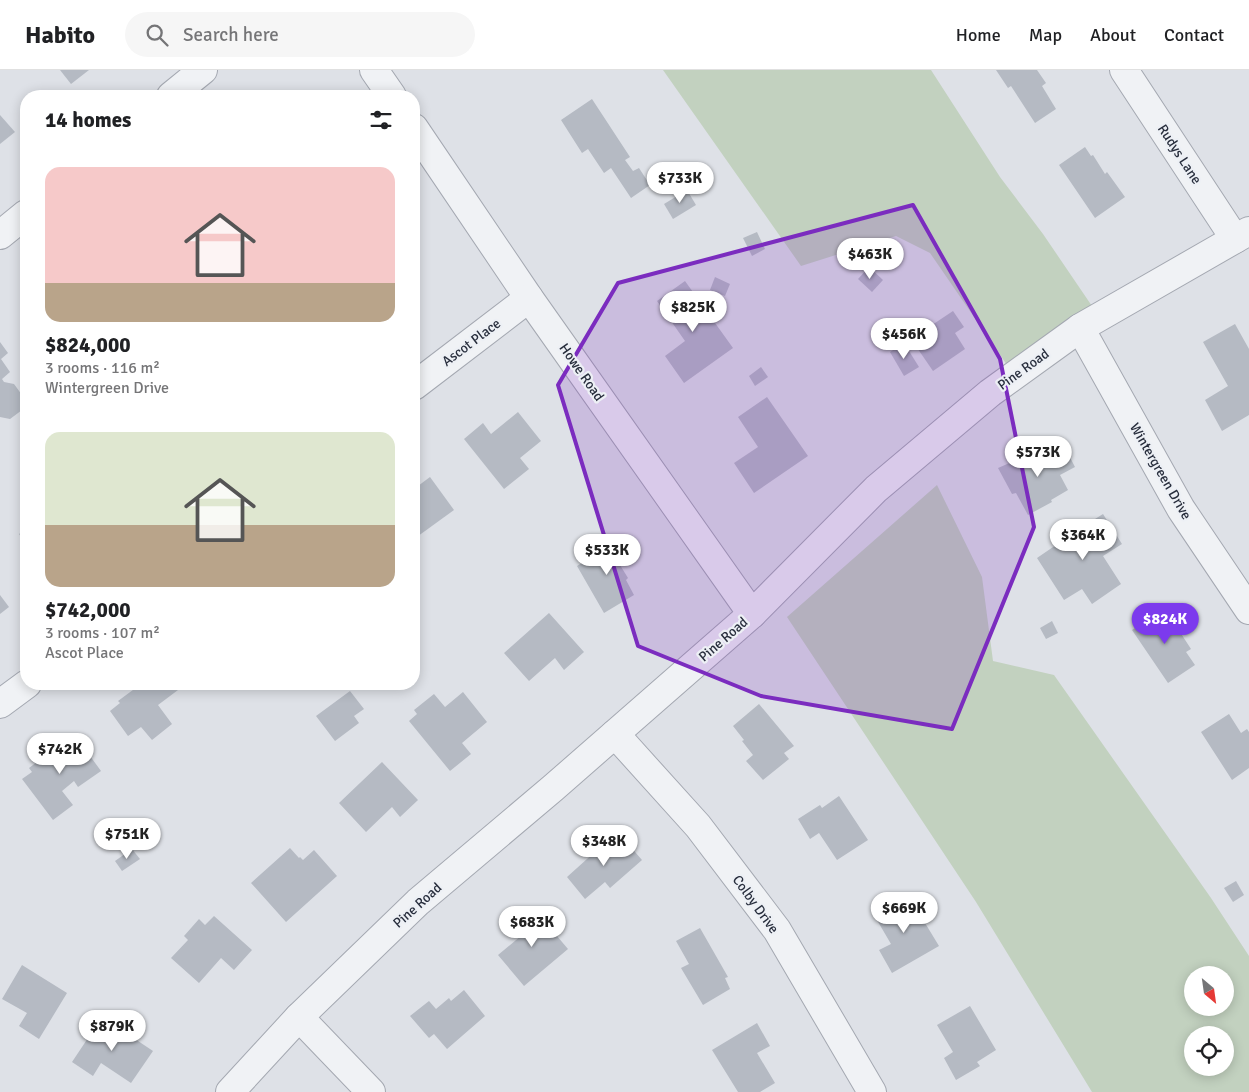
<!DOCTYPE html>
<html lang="en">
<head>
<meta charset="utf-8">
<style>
  :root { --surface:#fff; --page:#f6f6f6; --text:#202124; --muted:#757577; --line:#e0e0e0; --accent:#7c3aed }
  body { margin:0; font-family:Signika,sans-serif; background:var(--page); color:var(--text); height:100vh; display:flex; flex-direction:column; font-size:19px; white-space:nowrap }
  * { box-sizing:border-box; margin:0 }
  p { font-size:16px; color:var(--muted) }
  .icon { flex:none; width:28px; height:28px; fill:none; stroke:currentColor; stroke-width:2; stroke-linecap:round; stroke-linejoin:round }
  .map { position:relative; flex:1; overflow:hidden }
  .sheet { position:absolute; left:20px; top:20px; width:400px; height:600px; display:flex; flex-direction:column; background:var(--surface); border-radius:20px; box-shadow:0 2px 12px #0003 }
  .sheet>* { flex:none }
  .needle { width:32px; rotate:151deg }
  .buttons { position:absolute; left:1184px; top:896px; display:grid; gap:10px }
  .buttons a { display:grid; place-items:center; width:50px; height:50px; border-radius:50%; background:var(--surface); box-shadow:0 2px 12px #0003; font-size:25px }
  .price { position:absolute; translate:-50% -42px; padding:0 11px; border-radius:18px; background:#fff; color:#222; font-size:16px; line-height:32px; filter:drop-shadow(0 1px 2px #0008) }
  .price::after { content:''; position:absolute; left:50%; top:30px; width:15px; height:11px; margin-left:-8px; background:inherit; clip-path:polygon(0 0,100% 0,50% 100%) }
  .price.current { background:var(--accent); color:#fff }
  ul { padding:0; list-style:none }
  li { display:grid; align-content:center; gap:10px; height:265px; padding:0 25px }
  li span { display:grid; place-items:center; height:155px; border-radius:15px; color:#555 }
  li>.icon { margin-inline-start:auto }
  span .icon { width:90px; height:90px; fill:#fffc; stroke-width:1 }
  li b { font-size:21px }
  h2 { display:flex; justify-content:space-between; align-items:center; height:60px; padding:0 25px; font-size:21px }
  header { display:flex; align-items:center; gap:30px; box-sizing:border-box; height:70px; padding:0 25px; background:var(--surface); border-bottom:1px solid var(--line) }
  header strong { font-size:24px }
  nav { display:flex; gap:28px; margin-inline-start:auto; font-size:18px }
  .search { width:350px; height:45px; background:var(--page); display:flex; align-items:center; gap:12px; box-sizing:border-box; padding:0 18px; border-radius:28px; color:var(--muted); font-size:19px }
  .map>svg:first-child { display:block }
  .green { fill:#c2d1bf; fill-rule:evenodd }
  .building { fill:#b5bac3 }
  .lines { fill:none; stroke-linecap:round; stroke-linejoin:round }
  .minor-casing { stroke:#a4a8b1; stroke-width:30 }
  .minor { stroke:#f0f2f5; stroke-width:28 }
  .marked { fill:#7b2cbf; fill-opacity:0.2; stroke:#7b2cbf; stroke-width:4; stroke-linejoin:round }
  .labels { text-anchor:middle; stroke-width:4.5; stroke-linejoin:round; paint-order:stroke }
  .street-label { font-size:14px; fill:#282e3d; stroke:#edf0f5 }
</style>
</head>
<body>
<header>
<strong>Habito</strong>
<div class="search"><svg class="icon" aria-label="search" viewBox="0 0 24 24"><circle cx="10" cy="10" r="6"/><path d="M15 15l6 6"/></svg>Search here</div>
<nav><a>Home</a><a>Map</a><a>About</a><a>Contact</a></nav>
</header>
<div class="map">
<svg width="1249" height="1022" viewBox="0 0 1249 1022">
  <rect width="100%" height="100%" fill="#dee1e7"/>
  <g class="green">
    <polygon points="663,0 931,0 1000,107 1043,164 1094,239 1007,295 930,183 896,166 801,196"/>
    <path d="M937,415l45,92 11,84 61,14 157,223 38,58v136h-157l-116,-190 -189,-285zM1192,905h33v33h-33zM1192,965h33v33h-33z"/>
  </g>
  <g class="building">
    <polygon points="60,0 89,0 71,14"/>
    <polygon points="996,0 1037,0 1046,13 1042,16 1056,39 1035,53 1011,16 1008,18"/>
    <polygon points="592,29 630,87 625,90 633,101 639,98 650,115 631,128 611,98 604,103 588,79 582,83 561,50"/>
    <polygon points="0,45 15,62 0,74"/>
    <polygon points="1085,77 1091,86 1093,85 1105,104 1107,102 1125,127 1095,148 1059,95"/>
    <polygon points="687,120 696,135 673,149 664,134"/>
    <polygon points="757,162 765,179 752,186 743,168"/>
    <polygon points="869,197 883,210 872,222 858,209"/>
    <polygon points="715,207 730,214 725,226 710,220"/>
    <polygon points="685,211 733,278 684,313 665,286 685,271 657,231"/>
    <polygon points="953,241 964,257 955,263 965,279 933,301 911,269"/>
    <polygon points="1235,254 1249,279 1249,345 1222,361 1205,330 1228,316 1203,272"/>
    <polygon points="0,272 8,283 1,289 10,302 2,309 4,312 14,314 22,325 22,340 10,349 0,347"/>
    <polygon points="904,273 919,297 904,306 890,282"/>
    <polygon points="761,297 768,307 755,316 749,306"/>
    <polygon points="767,327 808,386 754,423 734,393 758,377 738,347"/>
    <polygon points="518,342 541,371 520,388 529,399 504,419 464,369 483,353 491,364"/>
    <polygon points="1062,372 1075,397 1060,405 1068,420 1051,430 1052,432 1028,445 1016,423 1012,424 998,398 1023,387 1026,392"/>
    <polygon points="430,407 454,440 414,469 414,419"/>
    <polygon points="1103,444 1122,474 1103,486 1121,514 1092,534 1082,519 1064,530 1037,488 1056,475 1055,474"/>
    <polygon points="26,459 26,474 19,464"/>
    <polygon points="614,469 627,490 620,495 628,508 626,510 634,525 604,543 577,496 595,485 592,481"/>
    <polygon points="0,525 9,537 0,544"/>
    <polygon points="1165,539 1191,579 1186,582 1195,595 1168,613 1132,560"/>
    <polygon points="549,543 584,582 564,600 555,588 529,611 504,583"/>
    <polygon points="1052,551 1058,563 1046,569 1040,558"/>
    <polygon points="141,614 173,614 178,620 158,635 172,654 152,670 141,657 128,666 110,641 120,633 118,631"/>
    <polygon points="350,621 364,639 354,646 359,653 335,671 316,646"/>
    <polygon points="463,622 487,652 462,673 471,684 450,701 409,651 417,644 414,640 434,624 445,637"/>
    <polygon points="759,634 794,676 784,683 789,689 763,710 746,691 753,685 742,671 744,670 733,656"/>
    <polygon points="1229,644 1241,663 1247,659 1249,662 1249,698 1232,710 1201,662"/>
    <polygon points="74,664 101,701 78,717 74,711 62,721 73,735 53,750 22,709 32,702 29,698"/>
    <polygon points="382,692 418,730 400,747 392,737 366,762 339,733"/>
    <polygon points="839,726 868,770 837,790 819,763 810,769 798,749 820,735 822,738"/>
    <polygon points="622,767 642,790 610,818 605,812 585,829 567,807 607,771 612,776"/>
    <polygon points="290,778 299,788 300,787 303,790 314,780 337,806 286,852 251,813"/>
    <polygon points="132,779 140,789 122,801 115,791"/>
    <polygon points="1236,811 1244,825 1233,832 1224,818"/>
    <polygon points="908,825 939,876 892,903 879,880 891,874 874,845"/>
    <polygon points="534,839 568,879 524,916 498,885 522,865 513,855"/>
    <polygon points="214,846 252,880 234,900 221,888 199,913 171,888 188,870 184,866 199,849 205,855"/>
    <polygon points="700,858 728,907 725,908 730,919 703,935 681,898 689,894 676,871"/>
    <polygon points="22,895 67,923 39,969 19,956 27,943 2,929"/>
    <polygon points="464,920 485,946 447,979 434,964 429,968 410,946 429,931 436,939 449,928 451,931"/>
    <polygon points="970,936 996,980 977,992 980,996 956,1010 944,988 953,982 937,955"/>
    <polygon points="102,947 153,981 131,1013 101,993 93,1006 72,992"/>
    <polygon points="757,953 770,976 757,983 775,1013 760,1022 738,1022 712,980"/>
  </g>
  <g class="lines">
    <g class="minor-casing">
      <g id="minor">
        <polyline points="374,0 392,26"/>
        <polyline points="1124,0 1235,169"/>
        <polyline points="171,26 203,0"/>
        <polyline points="414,58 529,228 752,544"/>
        <polyline points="0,165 26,144"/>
        <polyline points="1080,258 1181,439 1249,540"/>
        <polyline points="414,316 529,228"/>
        <polyline points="0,634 27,614"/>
        <polyline points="615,664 698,756 777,860 872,1022"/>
        <polyline points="299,947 371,1022"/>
        <polyline points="230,1022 299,947 418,832 553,718 752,544 876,419 990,323 1080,258 1249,161"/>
      </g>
    </g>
    <use href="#minor" class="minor"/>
  </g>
  <path class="marked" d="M913,135l87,154 34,168 -82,202 -191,-33 -123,-50 -80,-261 60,-102z"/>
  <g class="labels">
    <g class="street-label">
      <text transform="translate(1180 84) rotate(57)" y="5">Rudys Lane</text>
      <text transform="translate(471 272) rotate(-37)" y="5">Ascot Place</text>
      <text transform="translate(1023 299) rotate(-36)" y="5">Pine Road</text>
      <text transform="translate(582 302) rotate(55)" y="5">Howe Road</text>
      <text transform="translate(1161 401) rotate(60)" y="5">Wintergreen Drive</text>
      <text transform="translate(723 569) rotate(-41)" y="5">Pine Road</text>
      <text transform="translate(756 834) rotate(54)" y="5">Colby Drive</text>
      <text transform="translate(417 835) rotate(-42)" y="5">Pine Road</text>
    </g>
  </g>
</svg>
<div class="buttons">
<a><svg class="needle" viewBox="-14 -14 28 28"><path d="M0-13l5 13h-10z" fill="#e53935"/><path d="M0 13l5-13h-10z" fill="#757577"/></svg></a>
<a><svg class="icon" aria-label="locate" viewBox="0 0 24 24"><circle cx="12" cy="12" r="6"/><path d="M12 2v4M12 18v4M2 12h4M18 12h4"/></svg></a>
</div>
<b class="price" style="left:680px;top:134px">$733K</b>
<b class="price" style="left:870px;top:210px">$463K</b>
<b class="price" style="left:693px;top:263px">$825K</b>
<b class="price" style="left:904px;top:290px">$456K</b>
<b class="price" style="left:1038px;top:408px">$573K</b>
<b class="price" style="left:1083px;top:491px">$364K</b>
<b class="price" style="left:607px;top:506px">$533K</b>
<b class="price current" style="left:1165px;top:575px">$824K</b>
<b class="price" style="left:60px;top:705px">$742K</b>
<b class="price" style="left:127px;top:790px">$751K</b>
<b class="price" style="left:604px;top:797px">$348K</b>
<b class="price" style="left:904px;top:864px">$669K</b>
<b class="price" style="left:532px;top:878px">$683K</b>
<b class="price" style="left:112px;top:982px">$879K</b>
<section class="sheet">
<h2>14 homes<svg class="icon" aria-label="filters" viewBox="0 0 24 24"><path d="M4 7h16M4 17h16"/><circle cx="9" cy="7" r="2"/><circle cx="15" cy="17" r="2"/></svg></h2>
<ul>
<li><span style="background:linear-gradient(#f6c9c9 75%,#b9a48a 0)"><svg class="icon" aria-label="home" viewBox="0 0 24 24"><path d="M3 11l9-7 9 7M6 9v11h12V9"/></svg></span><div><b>$824,000</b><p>3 rooms · 116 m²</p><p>Wintergreen Drive</p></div></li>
<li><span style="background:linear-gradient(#dfe7d0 60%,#b9a48a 0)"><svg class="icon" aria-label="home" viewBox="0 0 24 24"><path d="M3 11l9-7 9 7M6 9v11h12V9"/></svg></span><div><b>$742,000</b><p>3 rooms · 107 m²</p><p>Ascot Place</p></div></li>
</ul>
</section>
</div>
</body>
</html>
